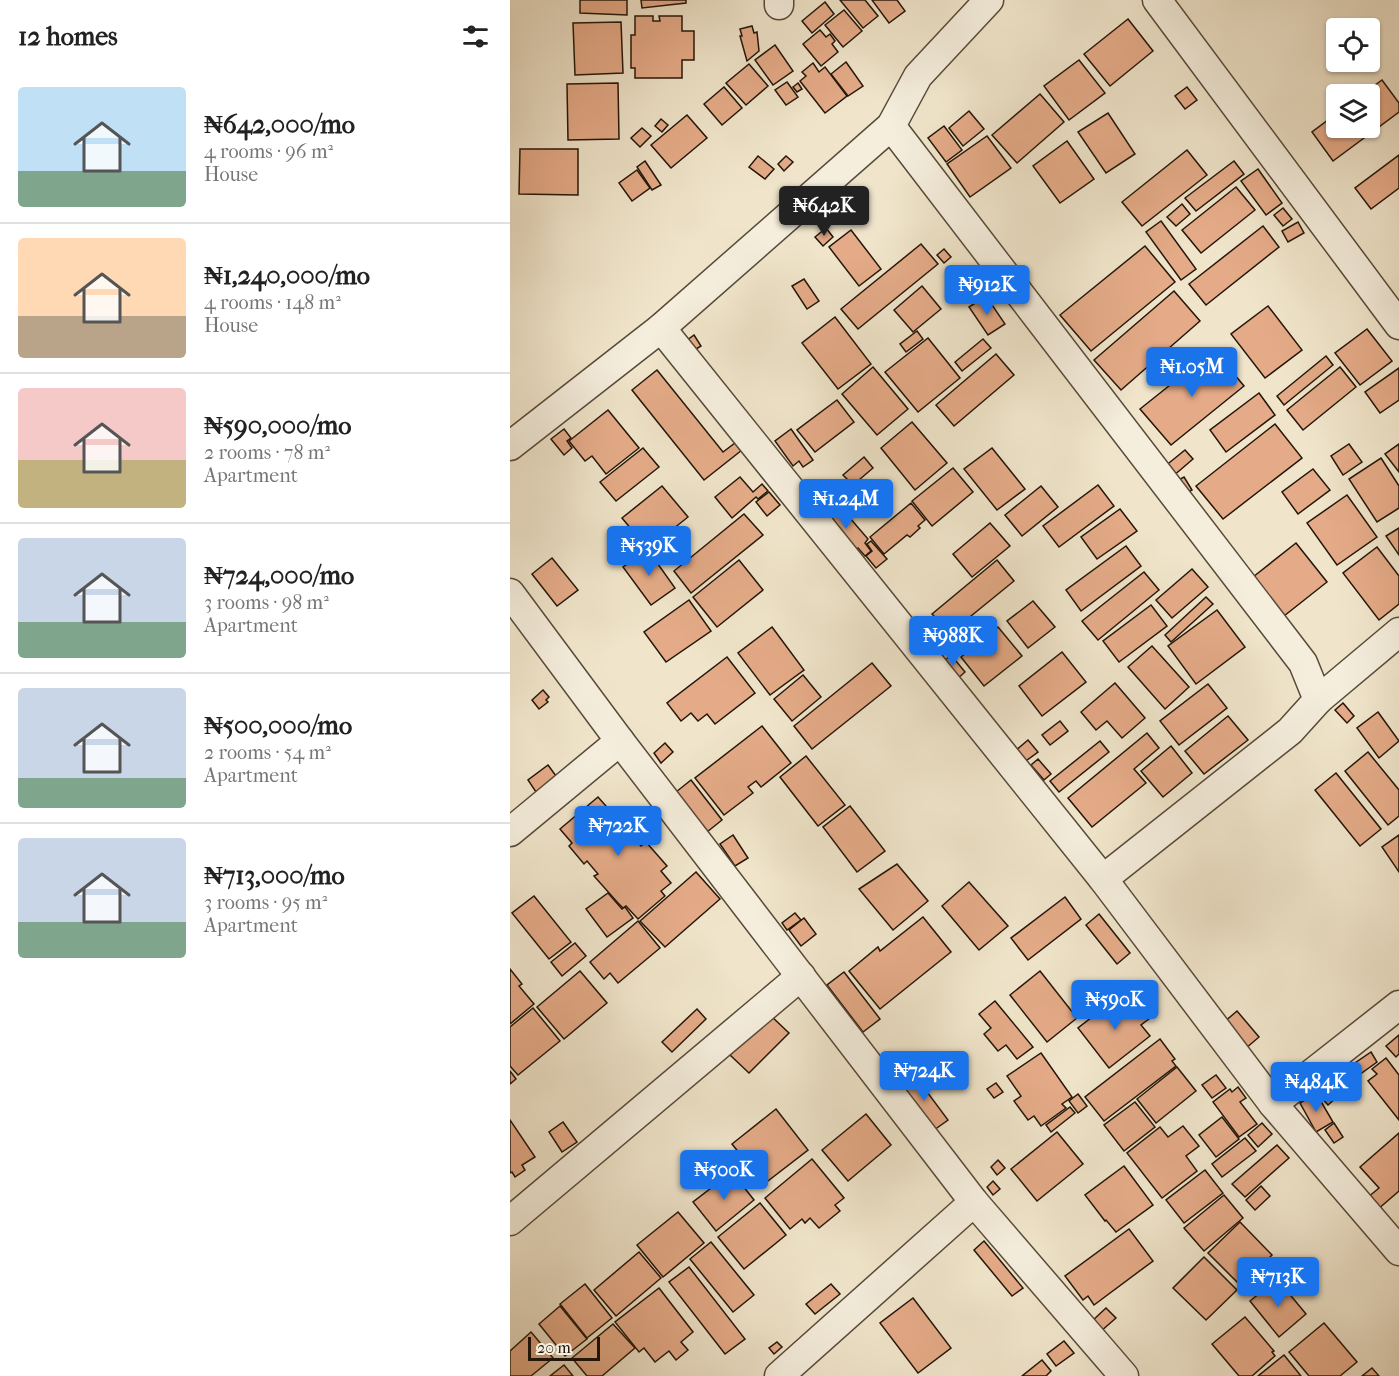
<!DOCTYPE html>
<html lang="en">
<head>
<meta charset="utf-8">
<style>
  :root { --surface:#fff; --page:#f6f6f6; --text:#222; --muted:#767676; --line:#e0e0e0; --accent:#1a73e8 }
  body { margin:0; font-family:"IM FELL French Canon",serif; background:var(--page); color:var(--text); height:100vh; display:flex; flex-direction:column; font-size:22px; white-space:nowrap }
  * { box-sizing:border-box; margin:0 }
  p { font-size:20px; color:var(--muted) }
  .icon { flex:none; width:33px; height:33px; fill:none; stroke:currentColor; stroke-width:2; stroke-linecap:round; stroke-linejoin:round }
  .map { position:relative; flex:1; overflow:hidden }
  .side { display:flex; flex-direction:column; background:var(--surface); width:510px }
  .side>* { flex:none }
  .fabs { position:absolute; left:816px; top:18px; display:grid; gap:12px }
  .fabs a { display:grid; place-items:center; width:54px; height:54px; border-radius:6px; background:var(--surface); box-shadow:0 2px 4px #0004; font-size:30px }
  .scale { position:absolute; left:18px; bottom:15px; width:72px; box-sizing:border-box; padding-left:6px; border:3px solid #241608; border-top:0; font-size:16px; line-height:21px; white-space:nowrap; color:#241608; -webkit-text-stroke:4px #f5eedd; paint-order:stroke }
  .price { position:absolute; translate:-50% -51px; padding:0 14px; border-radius:6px; background:var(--accent); color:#fff; font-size:20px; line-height:39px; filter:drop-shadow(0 2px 3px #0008) }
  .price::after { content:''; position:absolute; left:50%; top:36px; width:18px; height:14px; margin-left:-9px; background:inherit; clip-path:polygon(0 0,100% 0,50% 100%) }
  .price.active { background:#222; color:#fff }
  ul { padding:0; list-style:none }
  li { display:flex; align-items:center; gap:18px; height:150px; padding:0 18px }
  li+li { border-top:2px solid var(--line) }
  li span { display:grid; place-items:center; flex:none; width:168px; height:120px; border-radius:6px; color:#555 }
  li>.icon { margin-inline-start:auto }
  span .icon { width:72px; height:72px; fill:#fffc; stroke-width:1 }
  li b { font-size:26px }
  h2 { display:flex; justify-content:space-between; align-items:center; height:72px; padding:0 18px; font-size:26px }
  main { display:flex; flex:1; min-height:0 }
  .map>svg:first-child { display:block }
  .building { fill:#e5ab88; stroke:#241608; stroke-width:1.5 }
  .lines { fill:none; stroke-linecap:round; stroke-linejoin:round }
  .street-casing { stroke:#574a39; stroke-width:31 }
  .street { stroke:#f5eedd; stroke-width:28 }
</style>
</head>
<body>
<main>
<section class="side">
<h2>12 homes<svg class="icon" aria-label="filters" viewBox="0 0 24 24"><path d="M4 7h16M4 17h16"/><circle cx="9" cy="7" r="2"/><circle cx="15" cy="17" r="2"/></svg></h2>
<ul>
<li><span style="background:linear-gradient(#bfe0f5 70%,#7fa58c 0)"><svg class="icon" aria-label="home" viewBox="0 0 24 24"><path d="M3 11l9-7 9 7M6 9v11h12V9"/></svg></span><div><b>₦642,000/mo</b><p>4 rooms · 96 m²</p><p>House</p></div></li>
<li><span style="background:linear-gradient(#ffd9b3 65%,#b9a48a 0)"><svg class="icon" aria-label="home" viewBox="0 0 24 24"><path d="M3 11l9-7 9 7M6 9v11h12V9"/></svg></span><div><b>₦1,240,000/mo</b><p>4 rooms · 148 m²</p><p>House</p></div></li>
<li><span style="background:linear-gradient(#f6c9c9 60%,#c2b280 0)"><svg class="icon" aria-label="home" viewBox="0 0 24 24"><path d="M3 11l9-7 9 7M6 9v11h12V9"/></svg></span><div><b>₦590,000/mo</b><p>2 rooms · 78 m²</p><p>Apartment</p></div></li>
<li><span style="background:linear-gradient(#c9d6e8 70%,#7fa58c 0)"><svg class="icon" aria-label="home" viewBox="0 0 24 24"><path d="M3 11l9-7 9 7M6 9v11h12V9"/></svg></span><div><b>₦724,000/mo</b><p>3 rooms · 98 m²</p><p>Apartment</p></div></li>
<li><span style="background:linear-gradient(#c9d6e8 75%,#7fa58c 0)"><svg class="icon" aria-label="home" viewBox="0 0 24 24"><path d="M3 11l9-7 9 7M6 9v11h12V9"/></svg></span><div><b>₦500,000/mo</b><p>2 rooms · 54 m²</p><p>Apartment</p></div></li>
<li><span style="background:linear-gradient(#c9d6e8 70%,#7fa58c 0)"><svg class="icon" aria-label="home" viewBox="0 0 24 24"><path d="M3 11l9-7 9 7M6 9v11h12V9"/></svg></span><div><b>₦713,000/mo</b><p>3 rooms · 95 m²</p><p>Apartment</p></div></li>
</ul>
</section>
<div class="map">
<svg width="889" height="1376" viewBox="0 0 889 1376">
  <rect width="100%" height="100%" fill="#f0e5cb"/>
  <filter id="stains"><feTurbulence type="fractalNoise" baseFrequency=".00333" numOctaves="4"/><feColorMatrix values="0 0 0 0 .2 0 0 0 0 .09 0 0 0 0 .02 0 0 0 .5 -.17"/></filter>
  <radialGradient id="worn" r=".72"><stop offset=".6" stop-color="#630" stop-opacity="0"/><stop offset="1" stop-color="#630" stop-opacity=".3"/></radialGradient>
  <g class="building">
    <polygon points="70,0 117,0 117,15 70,13"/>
    <polygon points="131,0 176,0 176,3 132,8"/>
    <polygon points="330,0 355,0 368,16 353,28"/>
    <polygon points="362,0 387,0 395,11 379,23"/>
    <polygon points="315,2 324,14 302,33 292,21"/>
    <polygon points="334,10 352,31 333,47 315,25"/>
    <polygon points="125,16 143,16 143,21 150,21 149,16 172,16 172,31 184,31 184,60 172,60 172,78 125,78 125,68 121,68 121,35 125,35"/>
    <polygon points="618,19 643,51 600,86 574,54"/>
    <polygon points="111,22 113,73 65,75 63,23"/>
    <polygon points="242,26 244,33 247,32 249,51 237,61 230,36 232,36 230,29"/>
    <polygon points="310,30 316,37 320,34 325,41 322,44 328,52 311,66 293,44"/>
    <polygon points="265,45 283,71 263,85 245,60"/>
    <polygon points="569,60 595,93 559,120 534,86"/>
    <polygon points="336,62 353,86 338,96 321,74"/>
    <polygon points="303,63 309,72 315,67 337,96 315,113 290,81 296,76 292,72"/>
    <polygon points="239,64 258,86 236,105 216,83"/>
    <polygon points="872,80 889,103 889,112 823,161 802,132 826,114 826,128 860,128 860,94 853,94"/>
    <polygon points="277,82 288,97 276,105 265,90"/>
    <polygon points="108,83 109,139 58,140 57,84"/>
    <polygon points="288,83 292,89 287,92 283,87"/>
    <polygon points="214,87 232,108 212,125 194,104"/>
    <polygon points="677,87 687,100 675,109 665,96"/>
    <polygon points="530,94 554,122 507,163 482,135"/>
    <polygon points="459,111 474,129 453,146 439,128"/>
    <polygon points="598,113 625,154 596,173 568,132"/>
    <polygon points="177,115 197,138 161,168 141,145"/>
    <polygon points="151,119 158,125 152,132 145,126"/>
    <polygon points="434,126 452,150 436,162 418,138"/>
    <polygon points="132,128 141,136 130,147 121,138"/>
    <polygon points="477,136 501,168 460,197 437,164"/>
    <polygon points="557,141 584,179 550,203 523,166"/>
    <polygon points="10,149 68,149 68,195 9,194"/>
    <polygon points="677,150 697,175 632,226 612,202"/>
    <polygon points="889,155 889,188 861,209 845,188"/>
    <polygon points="248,156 264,169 255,179 239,167"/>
    <polygon points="276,156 283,162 274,171 268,164"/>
    <polygon points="135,161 151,185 142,190 127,167"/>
    <polygon points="724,161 734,174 686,211 675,198"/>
    <polygon points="748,169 772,203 756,215 731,181"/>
    <polygon points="127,170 140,188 122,201 109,183"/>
    <polygon points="726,187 745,210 691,253 672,230"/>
    <polygon points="672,204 680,214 666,226 657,217"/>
    <polygon points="773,208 782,219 773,226 764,215"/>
    <polygon points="651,221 686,269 671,280 636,232"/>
    <polygon points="788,222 794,233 778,242 772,231"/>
    <polygon points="753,226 769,247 696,305 679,284"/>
    <polygon points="316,228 323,237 313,246 305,237"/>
    <polygon points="341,230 371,269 349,286 319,247"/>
    <polygon points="411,244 428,264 348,329 331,309"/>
    <polygon points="635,246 665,282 581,351 550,315"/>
    <polygon points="434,249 441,257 434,263 427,255"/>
    <polygon points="455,275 463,285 452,294 444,285"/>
    <polygon points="294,279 309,301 297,309 282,286"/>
    <polygon points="412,286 431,309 403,332 384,310"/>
    <polygon points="664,291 690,321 611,390 584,360"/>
    <polygon points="476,296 495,324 478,335 459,307"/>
    <polygon points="758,306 792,350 755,378 721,334"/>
    <polygon points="325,317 361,364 328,389 292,343"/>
    <polygon points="857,329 882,361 850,385 825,353"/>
    <polygon points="407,331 413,339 396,352 390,344"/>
    <polygon points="184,335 191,346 183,351 176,341"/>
    <polygon points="418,338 450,378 408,412 375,372"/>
    <polygon points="473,339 481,348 452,371 445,362"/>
    <polygon points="704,350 734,386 661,445 630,409"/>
    <polygon points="486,354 504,375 444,426 426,405"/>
    <polygon points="816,356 823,365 774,405 767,396"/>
    <polygon points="363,367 398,409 367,435 332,394"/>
    <polygon points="830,367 846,387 793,430 777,410"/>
    <polygon points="889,368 889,400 870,413 855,392"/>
    <polygon points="147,370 213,452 225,443 232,450 194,480 122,390"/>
    <polygon points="749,393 765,415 716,452 700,430"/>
    <polygon points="327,400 344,422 305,452 287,430"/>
    <polygon points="98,410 129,448 96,474 82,456 75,461 59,441"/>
    <polygon points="402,422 437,463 405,490 371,448"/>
    <polygon points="765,424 792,458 713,519 686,486"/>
    <polygon points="54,429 61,438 57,441 62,448 54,455 41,439"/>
    <polygon points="281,429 303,460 293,467 289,461 283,466 265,441"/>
    <polygon points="839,444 852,462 833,475 821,456"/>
    <polygon points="889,444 889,472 875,454"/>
    <polygon points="133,448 149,467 106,501 90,482"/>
    <polygon points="482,448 515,489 487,510 454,469"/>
    <polygon points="675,450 683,459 662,477 654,467"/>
    <polygon points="354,457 363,468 343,485 333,475"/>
    <polygon points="871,458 889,486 889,508 867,522 839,479"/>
    <polygon points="443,468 463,492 422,526 402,501"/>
    <polygon points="803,469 820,490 788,514 772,492"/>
    <polygon points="230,477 243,492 252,484 258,491 248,499 246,497 222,518 205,497"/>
    <polygon points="674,477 682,490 671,496 663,483"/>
    <polygon points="588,485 604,506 549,547 533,526"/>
    <polygon points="152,486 178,517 138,549 112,518"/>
    <polygon points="531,486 548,507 512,536 495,515"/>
    <polygon points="259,492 270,505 257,516 246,502"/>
    <polygon points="837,495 867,537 827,565 797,523"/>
    <polygon points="327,503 358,539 355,543 361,551 355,556 348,548 342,553 311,517"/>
    <polygon points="401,503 415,520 408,526 410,528 400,537 397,535 374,554 360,537"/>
    <polygon points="610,509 627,531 587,559 571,537"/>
    <polygon points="234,514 253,535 181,593 164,571"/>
    <polygon points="480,523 500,546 462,577 443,554"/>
    <polygon points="889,528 889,555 876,536"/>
    <polygon points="361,541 377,559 366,568 356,556 362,551 357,544"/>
    <polygon points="786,543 817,582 774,616 743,577"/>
    <polygon points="616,546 631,566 571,611 556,590"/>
    <polygon points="867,547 889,576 889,604 869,620 833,573"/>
    <polygon points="138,550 165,588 141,605 113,567"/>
    <polygon points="42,558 68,590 47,606 22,574"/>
    <polygon points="229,560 253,590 207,627 183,597"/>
    <polygon points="487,560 504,581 439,634 438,637 422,617 424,616 422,614"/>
    <polygon points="682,569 698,587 662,618 646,600"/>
    <polygon points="634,572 649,590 588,640 572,621"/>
    <polygon points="696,597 703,604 661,642 655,635"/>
    <polygon points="179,600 201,631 156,662 134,632"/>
    <polygon points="523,601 545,627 518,648 497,621"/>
    <polygon points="641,605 657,626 609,662 593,641"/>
    <polygon points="707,610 735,647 686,684 658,646"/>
    <polygon points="262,627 294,670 260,695 228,653"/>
    <polygon points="488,627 512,656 474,686 451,657"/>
    <polygon points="642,646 679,687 655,709 618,667"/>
    <polygon points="552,652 576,682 532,716 509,686"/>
    <polygon points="441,655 455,672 446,680 432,663"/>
    <polygon points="217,657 245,693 205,724 197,714 188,721 181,713 171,721 157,703"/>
    <polygon points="362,663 381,686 302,749 284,726"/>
    <polygon points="293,675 311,697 282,721 264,699"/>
    <polygon points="605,683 635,718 612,738 597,721 586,730 571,712"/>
    <polygon points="698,684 717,708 669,745 650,721"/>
    <polygon points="33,690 39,697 36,700 38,702 29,709 22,700"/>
    <polygon points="833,703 844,716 837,723 825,710"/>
    <polygon points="868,712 889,741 869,758 847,728"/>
    <polygon points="718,716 738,740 694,774 675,751"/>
    <polygon points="550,721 558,731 540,745 532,735"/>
    <polygon points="252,726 281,763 251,787 246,781 238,787 243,793 214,815 185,778"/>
    <polygon points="637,733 649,748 624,769 636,783 582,827 558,798"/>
    <polygon points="518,740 528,752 513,763 504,752"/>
    <polygon points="590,741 599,752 549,792 540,781"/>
    <polygon points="155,743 163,752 151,763 144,753"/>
    <polygon points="661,746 682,773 653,797 631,771"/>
    <polygon points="858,752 889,790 889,816 878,825 835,771"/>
    <polygon points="296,756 335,805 308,826 270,777"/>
    <polygon points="528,759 541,774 534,780 521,765"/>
    <polygon points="38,765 49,780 28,795 18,780"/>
    <polygon points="826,773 871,829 850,846 805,790"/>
    <polygon points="181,780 212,820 197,832 166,792"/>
    <polygon points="88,797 103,814 108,809 130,834 125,839 131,846 136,842 157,866 151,871 161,883 151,891 155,896 128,919 116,906 113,908 108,903 84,876 88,874 77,861 74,864 59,846 62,843 50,829"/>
    <polygon points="340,806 375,851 347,872 313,827"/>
    <polygon points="223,835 238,858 225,866 210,844"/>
    <polygon points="889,835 889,872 872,847"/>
    <polygon points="387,864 418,901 383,930 349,889"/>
    <polygon points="186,872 210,899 155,947 130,921"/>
    <polygon points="459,882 498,926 469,950 432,906"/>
    <polygon points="98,893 112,909 115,907 123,918 97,937 76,909"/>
    <polygon points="24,896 61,942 39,959 2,913"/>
    <polygon points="555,897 571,919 518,960 501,938"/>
    <polygon points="285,913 291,920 277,930 272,923"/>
    <polygon points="589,914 620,953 607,964 576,925"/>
    <polygon points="413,917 441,952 370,1009 339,971 368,947 370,951"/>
    <polygon points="294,918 306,934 291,946 279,930"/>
    <polygon points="128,921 150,948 108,983 100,973 94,979 80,962"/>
    <polygon points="65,943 76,956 52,976 41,962"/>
    <polygon points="0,969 12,984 9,986 24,1004 0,1024"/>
    <polygon points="70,971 97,1003 54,1039 27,1007"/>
    <polygon points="530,971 567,1018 537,1042 500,995"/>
    <polygon points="334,972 370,1019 353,1032 317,985"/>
    <polygon points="609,996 624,1015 631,1010 639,1019 631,1025 640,1036 599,1068 568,1028"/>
    <polygon points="577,1000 583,1005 573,1015 567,1009"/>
    <polygon points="485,1001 523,1047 507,1059 496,1045 488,1051 474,1034 481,1028 469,1014"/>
    <polygon points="23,1008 50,1041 8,1075 0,1066 0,1027"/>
    <polygon points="187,1009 196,1019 162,1052 152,1042"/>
    <polygon points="727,1011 749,1037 735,1049 713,1023"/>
    <polygon points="260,1015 279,1033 239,1073 220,1055"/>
    <polygon points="889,1035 889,1054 886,1057 876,1046"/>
    <polygon points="650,1039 665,1059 662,1061 666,1066 594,1121 575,1097"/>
    <polygon points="861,1052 867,1062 849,1075 842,1065"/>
    <polygon points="531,1053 562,1097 552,1104 556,1108 531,1126 524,1116 518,1120 504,1101 511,1096 497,1076"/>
    <polygon points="876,1058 889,1075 889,1120 858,1081 867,1074 862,1069"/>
    <polygon points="667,1067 686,1091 646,1123 627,1099"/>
    <polygon points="0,1071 6,1079 0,1084"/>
    <polygon points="403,1073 438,1120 424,1130 389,1083"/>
    <polygon points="706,1075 716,1088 702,1098 692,1085"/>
    <polygon points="486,1083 493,1092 484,1098 477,1089"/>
    <polygon points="817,1084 827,1097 818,1105 807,1092"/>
    <polygon points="728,1087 736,1098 730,1102 747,1124 729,1137 703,1102 720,1089 722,1092"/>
    <polygon points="806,1093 823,1122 806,1132 790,1103"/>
    <polygon points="568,1094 577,1106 568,1113 559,1101"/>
    <polygon points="625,1102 645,1127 614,1151 594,1125"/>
    <polygon points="560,1107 565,1113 541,1132 536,1125"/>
    <polygon points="266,1109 298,1150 254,1184 222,1144"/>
    <polygon points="356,1114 381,1145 338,1181 312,1150"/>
    <polygon points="712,1117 729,1139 706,1157 689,1135"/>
    <polygon points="0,1120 25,1157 12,1165 15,1170 5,1177 2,1172 0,1173"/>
    <polygon points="53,1122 67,1142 52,1152 39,1132"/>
    <polygon points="752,1123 762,1134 748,1147 738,1135"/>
    <polygon points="824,1123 833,1137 824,1143 815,1130"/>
    <polygon points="673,1126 689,1146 676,1156 687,1171 652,1198 617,1153 650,1127 658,1137"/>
    <polygon points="547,1132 573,1164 527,1201 501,1169"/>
    <polygon points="889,1133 889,1191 867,1210 857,1198 869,1188 850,1167"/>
    <polygon points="735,1138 746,1151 712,1177 702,1164"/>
    <polygon points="767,1145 779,1158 735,1197 722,1184"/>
    <polygon points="302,1159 334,1198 325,1205 330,1211 309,1228 300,1218 295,1223 292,1219 280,1229 255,1198"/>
    <polygon points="488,1160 495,1168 487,1175 481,1167"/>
    <polygon points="614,1166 643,1205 606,1232 596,1220 595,1221 575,1195"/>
    <polygon points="695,1170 713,1193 674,1223 656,1200"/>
    <polygon points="222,1172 244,1200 206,1231 183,1202"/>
    <polygon points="483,1181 490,1189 483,1195 477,1187"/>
    <polygon points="751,1186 760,1196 745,1210 736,1200"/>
    <polygon points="714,1195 733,1218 694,1251 674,1228"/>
    <polygon points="250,1203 276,1235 234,1269 208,1237"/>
    <polygon points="168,1212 194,1243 153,1277 127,1245"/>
    <polygon points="730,1222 762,1255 731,1286 698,1253"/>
    <polygon points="619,1229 643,1261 584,1305 578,1296 573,1300 555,1276"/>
    <polygon points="474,1241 513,1288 502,1296 464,1250"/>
    <polygon points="201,1242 244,1295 223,1312 180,1259"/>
    <polygon points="129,1252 151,1278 106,1316 84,1290"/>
    <polygon points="694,1257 727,1290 696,1320 663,1288"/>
    <polygon points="179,1267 235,1339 215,1354 159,1282"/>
    <polygon points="767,1279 796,1314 769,1337 740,1301"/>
    <polygon points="75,1284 102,1318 77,1338 50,1304"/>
    <polygon points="321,1284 330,1294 305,1314 296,1304"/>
    <polygon points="149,1288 183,1332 171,1342 178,1350 166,1360 159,1351 145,1362 134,1348 129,1352 105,1322"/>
    <polygon points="403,1298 441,1348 408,1373 370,1323"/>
    <polygon points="50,1306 77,1339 55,1356 29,1324"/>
    <polygon points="596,1308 606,1318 590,1332 581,1322"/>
    <polygon points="735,1317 764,1351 762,1352 765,1356 742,1376 729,1376 702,1344"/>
    <polygon points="814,1323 847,1362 830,1376 799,1376 779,1352"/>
    <polygon points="103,1324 125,1348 92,1376 77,1376 62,1358"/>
    <polygon points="21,1332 43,1358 21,1376 0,1376 0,1351"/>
    <polygon points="554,1341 564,1353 546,1366 537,1354"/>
    <polygon points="267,1342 272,1347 264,1354 259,1348"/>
    <polygon points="774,1355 791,1376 748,1376"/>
    <polygon points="532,1360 541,1371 536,1376 512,1376"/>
    <polygon points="54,1365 63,1376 40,1376"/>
    <polygon points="862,1368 869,1376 852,1376"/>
  </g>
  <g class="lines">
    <g class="street-casing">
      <g id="street">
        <polyline points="647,0 889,325"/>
        <polyline points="269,5 269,0"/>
        <polyline points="381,126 793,663 808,700 780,731 593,879"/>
        <polyline points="151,328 593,879 763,1104 889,1251"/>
        <polyline points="0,446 151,328 381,126 408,76 479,0"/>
        <polyline points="0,593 110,741 464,1202 614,1376"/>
        <polyline points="808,700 889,632"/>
        <polyline points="0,832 110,741"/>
        <polyline points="763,1104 889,1005"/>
        <polyline points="0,1221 291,976"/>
        <polyline points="269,1376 464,1202"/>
      </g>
    </g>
    <use href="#street" class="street"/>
  </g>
  <rect width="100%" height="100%" filter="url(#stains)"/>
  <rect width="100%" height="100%" fill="url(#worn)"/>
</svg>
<div class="fabs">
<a><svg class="icon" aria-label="locate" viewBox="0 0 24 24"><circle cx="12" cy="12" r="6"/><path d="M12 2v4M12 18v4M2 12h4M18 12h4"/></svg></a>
<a><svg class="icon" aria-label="layers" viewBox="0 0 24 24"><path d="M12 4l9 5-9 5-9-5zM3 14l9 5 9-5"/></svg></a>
</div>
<div class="scale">20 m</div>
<b class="price active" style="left:314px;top:237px">₦642K</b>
<b class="price" style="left:477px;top:316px">₦912K</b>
<b class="price" style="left:682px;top:398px">₦1.05M</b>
<b class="price" style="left:336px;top:530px">₦1.24M</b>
<b class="price" style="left:139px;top:577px">₦539K</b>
<b class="price" style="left:443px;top:667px">₦988K</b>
<b class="price" style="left:108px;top:857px">₦722K</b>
<b class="price" style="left:605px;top:1031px">₦590K</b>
<b class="price" style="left:414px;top:1102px">₦724K</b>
<b class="price" style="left:806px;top:1113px">₦484K</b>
<b class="price" style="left:214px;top:1201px">₦500K</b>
<b class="price" style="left:768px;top:1308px">₦713K</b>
</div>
</main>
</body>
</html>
